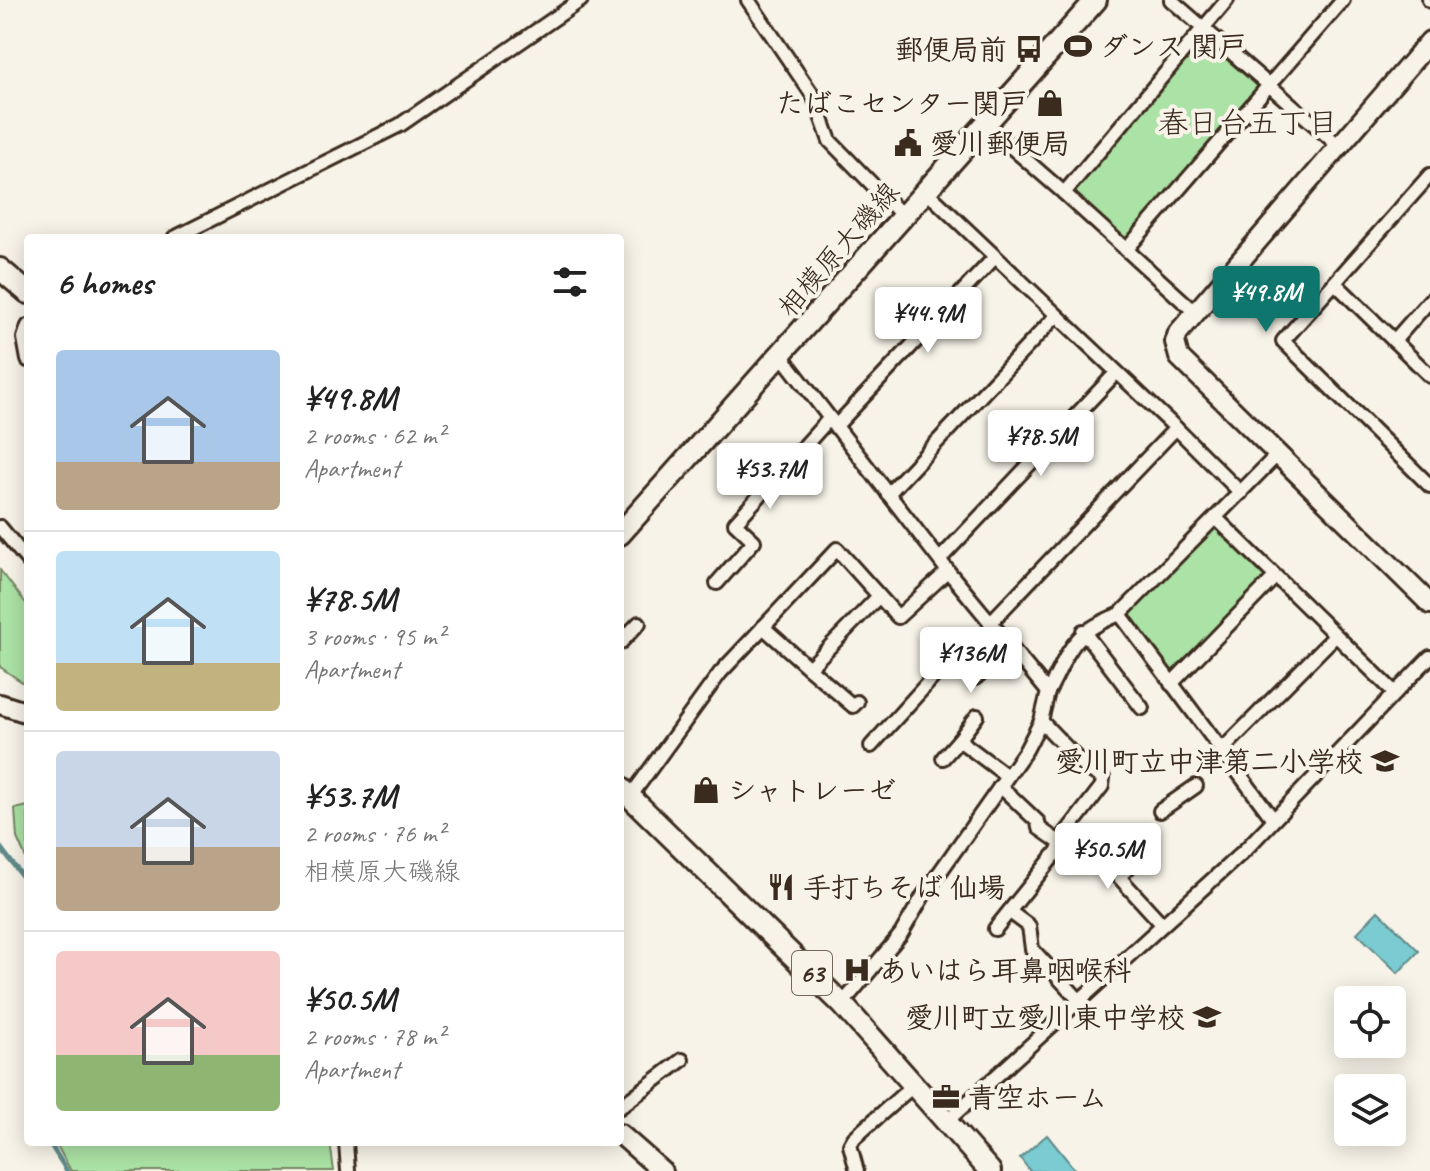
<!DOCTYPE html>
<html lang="en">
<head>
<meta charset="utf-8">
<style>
  :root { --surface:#fff; --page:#f2f2f2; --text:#222; --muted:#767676; --line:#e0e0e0; --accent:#0f766e }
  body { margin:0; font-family:Caveat,"Klee One",sans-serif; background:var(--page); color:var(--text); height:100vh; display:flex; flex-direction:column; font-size:30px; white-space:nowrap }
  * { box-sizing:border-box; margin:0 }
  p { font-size:26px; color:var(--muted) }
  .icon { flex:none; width:44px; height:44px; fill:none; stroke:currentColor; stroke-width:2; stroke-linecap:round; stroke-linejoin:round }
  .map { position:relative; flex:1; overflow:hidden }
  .side { position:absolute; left:24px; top:234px; width:600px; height:912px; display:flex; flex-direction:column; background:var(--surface); border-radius:8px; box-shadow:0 4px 20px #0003 }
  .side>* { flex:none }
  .fabs { position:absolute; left:1334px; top:986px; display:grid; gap:16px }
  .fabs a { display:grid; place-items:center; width:72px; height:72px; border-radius:8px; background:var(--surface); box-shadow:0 4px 20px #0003; font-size:40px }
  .price { position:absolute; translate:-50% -68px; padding:0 18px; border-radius:8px; background:#fff; color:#222; font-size:26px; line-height:52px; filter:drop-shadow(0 2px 4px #0008) }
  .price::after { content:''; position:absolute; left:50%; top:48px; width:24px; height:18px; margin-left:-12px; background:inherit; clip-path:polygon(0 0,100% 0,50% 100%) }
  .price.on { background:var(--accent); color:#fff }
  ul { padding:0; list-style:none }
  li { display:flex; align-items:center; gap:24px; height:200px; padding:0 32px }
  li+li { border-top:2px solid var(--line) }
  li span { display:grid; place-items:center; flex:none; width:224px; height:160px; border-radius:8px; color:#555 }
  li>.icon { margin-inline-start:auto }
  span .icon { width:96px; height:96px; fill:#fffc; stroke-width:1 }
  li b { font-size:34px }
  h2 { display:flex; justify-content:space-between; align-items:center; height:96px; padding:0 32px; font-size:34px }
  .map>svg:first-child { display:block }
  .green { fill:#abe2a5; stroke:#738662; stroke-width:2 }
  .water { fill:#7acbd2; stroke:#618b8a; stroke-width:2 }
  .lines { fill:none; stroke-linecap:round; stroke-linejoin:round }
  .stream { stroke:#618b8a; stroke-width:5 }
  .street-casing { stroke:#3b2a1e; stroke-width:18 }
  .secondary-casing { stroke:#3b2a1e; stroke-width:24 }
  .primary-casing { stroke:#3b2a1e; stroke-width:26 }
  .street { stroke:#f7f3e8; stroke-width:12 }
  .secondary { stroke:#f7f3e8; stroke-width:18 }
  .primary { stroke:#f7f3e8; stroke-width:20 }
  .labels { text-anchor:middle; stroke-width:8; stroke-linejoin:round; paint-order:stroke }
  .shield { fill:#f7f3e8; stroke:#73665b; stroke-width:2 }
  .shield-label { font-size:26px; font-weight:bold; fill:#3b2a1e }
  .poi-label { font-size:28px; font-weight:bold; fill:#3b2a1e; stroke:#f7f3e8; text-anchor:start }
  .street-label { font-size:28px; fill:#3b2a1e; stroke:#f7f3e8 }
  .neighbourhood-label { font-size:30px; fill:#3b2a1e; stroke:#f7f3e8 }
</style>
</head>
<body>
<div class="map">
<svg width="1430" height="1171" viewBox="0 0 1430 1171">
  <rect width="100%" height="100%" fill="#f7f3e8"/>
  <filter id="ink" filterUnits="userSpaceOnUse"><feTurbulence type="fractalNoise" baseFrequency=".0125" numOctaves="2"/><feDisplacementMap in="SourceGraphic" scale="16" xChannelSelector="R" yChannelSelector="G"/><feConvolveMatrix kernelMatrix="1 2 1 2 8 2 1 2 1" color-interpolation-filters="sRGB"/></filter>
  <g filter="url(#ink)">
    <g class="green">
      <polygon points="1200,37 1260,88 1126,241 1072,193"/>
      <polygon points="1216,526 1266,578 1170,673 1126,615"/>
      <polygon points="0,570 28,606 28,686 0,667"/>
      <polygon points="28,806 28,863 17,838 15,809"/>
      <polygon points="55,1142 330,1142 334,1171 71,1171"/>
    </g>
    <g class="water">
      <polygon points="1378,911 1419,951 1398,973 1357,933"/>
      <polygon points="1047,1135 1076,1171 1030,1171 1020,1158"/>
    </g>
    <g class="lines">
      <g class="stream">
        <polyline points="0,847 28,884"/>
        <polyline points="49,1142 67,1171"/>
      </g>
      <g class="street-casing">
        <g id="street">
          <polyline points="748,0 814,97 830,141 903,216"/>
          <polyline points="1171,0 1339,146"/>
          <polyline points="1429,0 1430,1"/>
          <polyline points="985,124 1064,193"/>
          <polyline points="1430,175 1283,341 1430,486"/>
          <polyline points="926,191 1176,428 990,623"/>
          <polyline points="174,238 400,125 581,0"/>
          <polyline points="1126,250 1343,0"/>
          <polyline points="1335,283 1430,376"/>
          <polyline points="1196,313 1064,193 1227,0"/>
          <polyline points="28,326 24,338 28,360"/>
          <polyline points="1394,341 1430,300"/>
          <path d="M781,355l167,216 100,121c24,-45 22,-58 72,-78"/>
          <polyline points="835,427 995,257"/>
          <polyline points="1176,428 1241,493"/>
          <polyline points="888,494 1056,316"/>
          <polyline points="0,527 28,561"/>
          <polyline points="940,559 1116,373"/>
          <polyline points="717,583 754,541 735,523 829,419"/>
          <polyline points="763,627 809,668 879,596"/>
          <polyline points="1083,631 1142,708"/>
          <polyline points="940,639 975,678 1011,648"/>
          <polyline points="620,643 639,623"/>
          <polyline points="809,668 853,706 857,702"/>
          <polyline points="1171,684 1275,577"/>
          <polyline points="1395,693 1430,657"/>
          <polyline points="977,716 959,740 1007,776"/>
          <polyline points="871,746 954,654"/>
          <polyline points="1221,751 1335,636"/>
          <polyline points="943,758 959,740"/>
          <polyline points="1000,786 1038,822 1039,828 1059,842"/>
          <polyline points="630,797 720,673 837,549 898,617 948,571"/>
          <polyline points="1160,811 1196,786"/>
          <polyline points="1273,819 1120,614 1277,455"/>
          <polyline points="1141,855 1119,877 1162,924"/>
          <polyline points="1010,912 1029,926 1032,949 1080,1001"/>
          <polyline points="995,929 1060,848 1059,842 1102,786 1103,778 1086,768 1041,721"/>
          <polyline points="842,1004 901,934 923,896 1026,750 1041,721 1048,692"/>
          <polyline points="620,1107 682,1060"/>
          <polyline points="947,1121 1245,850 1395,693 1216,518"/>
          <polyline points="346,1142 348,1171"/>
          <polyline points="857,1171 850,1145 854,1138 916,1083"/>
        </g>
      </g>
      <g class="secondary-casing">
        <g id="secondary">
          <polyline points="1430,41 1178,333 1175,342 1179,357 1430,604"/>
          <polyline points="0,704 28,713"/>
          <polyline points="620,1134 662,1171"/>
        </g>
      </g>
      <g class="primary-casing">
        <g id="primary">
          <polyline points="0,269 28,293"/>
          <polyline points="620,534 1096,0"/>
          <polyline points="620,787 842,1004 990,1171"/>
        </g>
      </g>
      <use href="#street" class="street"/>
      <use href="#secondary" class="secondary"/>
      <use href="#primary" class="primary"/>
    </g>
  </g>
  <defs>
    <g id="stadium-bare" transform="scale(2.16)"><path d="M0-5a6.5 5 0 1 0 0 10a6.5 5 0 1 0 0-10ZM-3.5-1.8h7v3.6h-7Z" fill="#3b2a1e" stroke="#f7f3e8" stroke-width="2.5" paint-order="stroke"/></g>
    <g id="bus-bare" transform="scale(2.16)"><path d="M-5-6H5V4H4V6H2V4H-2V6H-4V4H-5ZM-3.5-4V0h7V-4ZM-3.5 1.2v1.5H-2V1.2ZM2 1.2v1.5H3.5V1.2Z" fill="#3b2a1e" stroke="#f7f3e8" stroke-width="2.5" paint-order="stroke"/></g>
    <g id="shop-bare" transform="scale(2.16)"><path d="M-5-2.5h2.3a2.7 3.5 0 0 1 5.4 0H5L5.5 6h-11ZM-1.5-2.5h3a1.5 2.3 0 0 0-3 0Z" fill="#3b2a1e" stroke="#f7f3e8" stroke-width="2.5" paint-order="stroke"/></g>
    <g id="civic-bare" transform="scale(2.16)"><path d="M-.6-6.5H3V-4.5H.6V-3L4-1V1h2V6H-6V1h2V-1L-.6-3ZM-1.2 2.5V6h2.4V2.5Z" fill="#3b2a1e" stroke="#f7f3e8" stroke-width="2.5" paint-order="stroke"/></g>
    <g id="school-bare" transform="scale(2.16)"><path d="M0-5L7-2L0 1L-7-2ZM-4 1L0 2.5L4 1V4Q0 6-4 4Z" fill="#3b2a1e" stroke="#f7f3e8" stroke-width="2.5" paint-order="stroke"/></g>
    <g id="restaurant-bare" transform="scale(2.16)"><path d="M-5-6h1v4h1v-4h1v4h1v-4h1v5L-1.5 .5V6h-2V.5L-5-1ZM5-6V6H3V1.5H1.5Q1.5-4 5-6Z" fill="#3b2a1e" stroke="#f7f3e8" stroke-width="2.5" paint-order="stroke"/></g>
    <g id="hospital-bare" transform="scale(2.16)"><path d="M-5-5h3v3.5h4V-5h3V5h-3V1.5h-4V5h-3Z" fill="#3b2a1e" stroke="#f7f3e8" stroke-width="2.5" paint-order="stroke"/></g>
    <g id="office-bare" transform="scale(2.16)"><path d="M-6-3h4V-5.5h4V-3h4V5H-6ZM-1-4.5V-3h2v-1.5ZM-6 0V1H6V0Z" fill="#3b2a1e" stroke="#f7f3e8" stroke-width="2.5" paint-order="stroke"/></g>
  </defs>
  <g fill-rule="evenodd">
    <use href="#stadium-bare" x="1078" y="46"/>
    <use href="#bus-bare" x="1029" y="49"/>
    <use href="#shop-bare" x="1050" y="103"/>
    <use href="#civic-bare" x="908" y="143"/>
    <use href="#school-bare" x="1385" y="761"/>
    <use href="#shop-bare" x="706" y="790"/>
    <use href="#restaurant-bare" x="781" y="887"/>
    <use href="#hospital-bare" x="857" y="970"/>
    <use href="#school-bare" x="1207" y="1017"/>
    <use href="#office-bare" x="946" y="1097"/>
  </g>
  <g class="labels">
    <rect class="shield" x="792" y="951" width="40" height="44" rx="6"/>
    <g class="shield-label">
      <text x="812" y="982">63</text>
    </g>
    <g class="poi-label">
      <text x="1100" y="56">ダンス 関戸</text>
      <text x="1007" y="59" text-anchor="end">郵便局前</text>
      <text x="1028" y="113" text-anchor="end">たばこセンター関戸</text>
      <text x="930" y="153">愛川郵便局</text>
      <text x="1363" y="771" text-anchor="end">愛川町立中津第二小学校</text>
      <text x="728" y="800">シャトレーゼ</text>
      <text x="803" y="897">手打ちそば 仙場</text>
      <text x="879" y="980">あいはら耳鼻咽喉科</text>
      <text x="1185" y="1027" text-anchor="end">愛川町立愛川東中学校</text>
      <text x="968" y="1107">青空ホーム</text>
    </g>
    <g class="street-label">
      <text transform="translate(838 249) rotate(-49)" y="10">相模原大磯線</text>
    </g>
    <g class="neighbourhood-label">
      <text x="1248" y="133">春日台五丁目</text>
    </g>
  </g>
</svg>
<div class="fabs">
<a><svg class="icon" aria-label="locate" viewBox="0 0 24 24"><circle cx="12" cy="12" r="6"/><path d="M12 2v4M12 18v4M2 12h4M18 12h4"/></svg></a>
<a><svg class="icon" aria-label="layers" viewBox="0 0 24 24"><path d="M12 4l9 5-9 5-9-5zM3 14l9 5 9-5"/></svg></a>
</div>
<b class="price on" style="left:1266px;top:334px">¥49.8M</b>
<b class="price" style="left:928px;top:355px">¥44.9M</b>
<b class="price" style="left:1041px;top:478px">¥78.5M</b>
<b class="price" style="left:770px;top:511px">¥53.7M</b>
<b class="price" style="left:971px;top:695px">¥136M</b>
<b class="price" style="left:1108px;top:891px">¥50.5M</b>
<section class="side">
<h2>6 homes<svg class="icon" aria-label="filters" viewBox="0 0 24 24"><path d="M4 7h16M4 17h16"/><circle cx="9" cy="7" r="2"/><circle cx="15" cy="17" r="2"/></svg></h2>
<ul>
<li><span style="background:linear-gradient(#a9c7e8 70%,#b9a48a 0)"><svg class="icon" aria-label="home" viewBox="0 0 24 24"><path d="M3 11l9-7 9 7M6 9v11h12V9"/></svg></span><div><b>¥49.8M</b><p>2 rooms · 62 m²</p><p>Apartment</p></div></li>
<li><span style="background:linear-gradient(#bfe0f5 70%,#c2b280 0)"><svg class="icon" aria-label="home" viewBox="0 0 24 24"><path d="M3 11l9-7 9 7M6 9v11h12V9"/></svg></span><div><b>¥78.5M</b><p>3 rooms · 95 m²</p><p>Apartment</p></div></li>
<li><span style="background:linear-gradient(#c9d6e8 60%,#b9a48a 0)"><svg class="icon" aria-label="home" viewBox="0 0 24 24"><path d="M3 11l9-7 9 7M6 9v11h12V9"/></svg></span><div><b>¥53.7M</b><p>2 rooms · 76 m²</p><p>相模原大磯線</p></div></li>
<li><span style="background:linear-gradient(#f6c9c9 65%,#8fb573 0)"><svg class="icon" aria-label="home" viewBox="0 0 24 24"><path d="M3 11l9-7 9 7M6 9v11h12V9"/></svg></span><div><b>¥50.5M</b><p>2 rooms · 78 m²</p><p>Apartment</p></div></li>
</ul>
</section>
</div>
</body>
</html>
